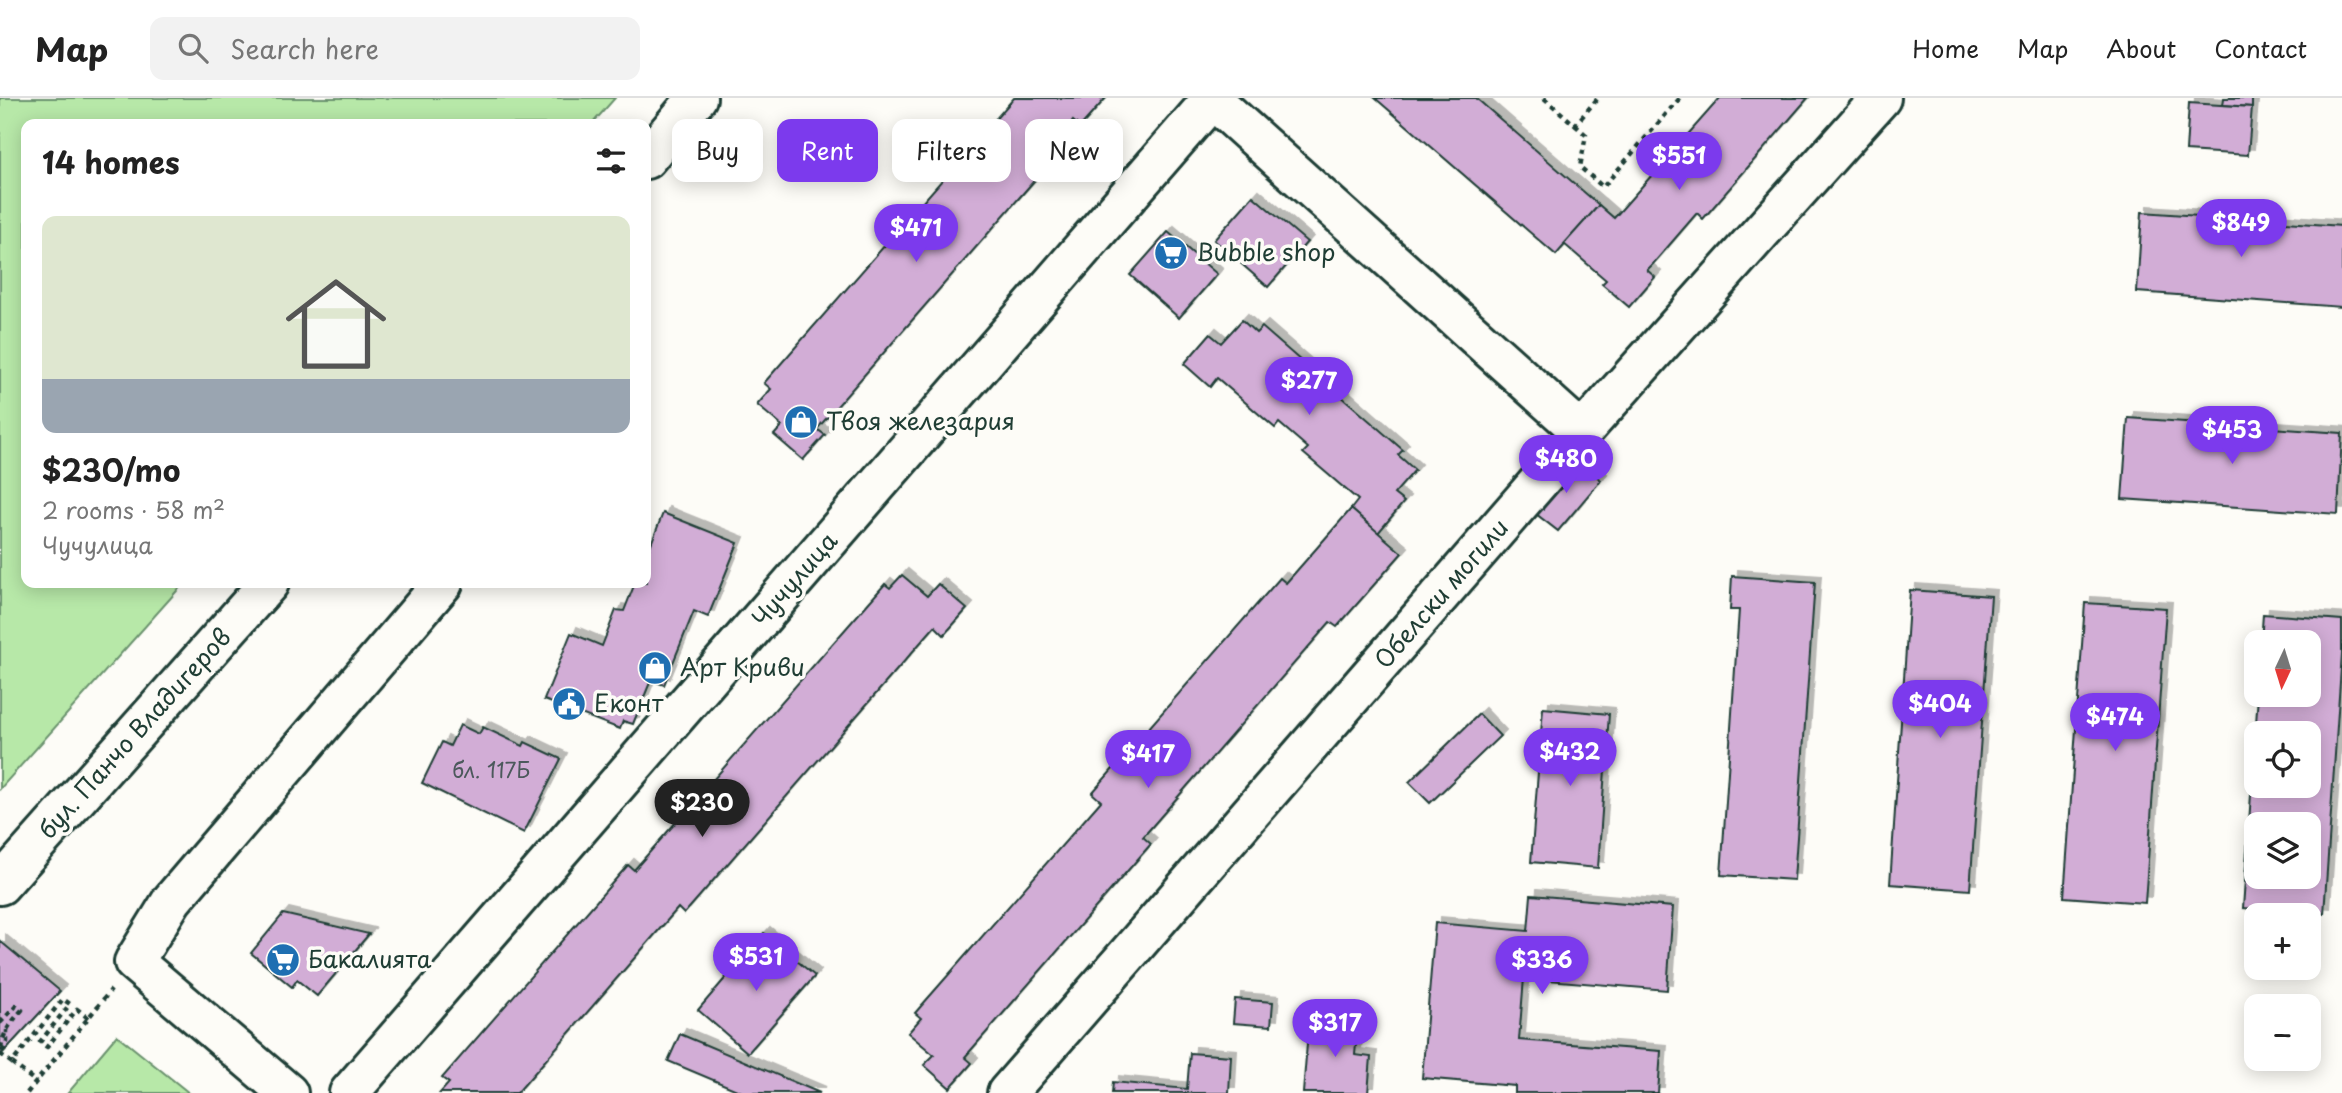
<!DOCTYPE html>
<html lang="en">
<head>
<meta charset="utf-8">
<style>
  :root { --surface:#fff; --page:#f2f2f2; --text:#222; --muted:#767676; --line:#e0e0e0; --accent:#7c3aed }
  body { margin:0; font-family:"Playpen Sans",sans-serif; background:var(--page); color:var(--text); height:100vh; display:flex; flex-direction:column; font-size:26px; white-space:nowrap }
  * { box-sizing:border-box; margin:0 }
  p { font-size:23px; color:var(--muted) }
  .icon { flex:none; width:38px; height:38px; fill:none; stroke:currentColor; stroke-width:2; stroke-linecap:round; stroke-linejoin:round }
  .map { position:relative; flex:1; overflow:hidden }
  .drawer { position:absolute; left:21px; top:21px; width:630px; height:469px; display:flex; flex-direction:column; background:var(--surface); border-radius:14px; box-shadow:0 4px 18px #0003 }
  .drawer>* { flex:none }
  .hud { position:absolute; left:672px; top:21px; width:665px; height:63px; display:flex; gap:14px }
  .needle { width:46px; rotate:184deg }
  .controls { position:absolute; left:2244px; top:532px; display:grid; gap:14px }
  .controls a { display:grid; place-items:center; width:77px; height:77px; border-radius:14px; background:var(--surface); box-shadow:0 4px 18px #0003; font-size:35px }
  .price { position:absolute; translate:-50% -60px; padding:0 16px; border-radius:24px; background:var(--accent); color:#fff; font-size:23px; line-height:46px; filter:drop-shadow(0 2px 4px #0008) }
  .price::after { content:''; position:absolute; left:50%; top:42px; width:21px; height:16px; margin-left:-10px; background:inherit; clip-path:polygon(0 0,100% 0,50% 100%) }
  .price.active { background:#222; color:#fff }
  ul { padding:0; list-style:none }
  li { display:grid; align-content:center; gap:14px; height:371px; padding:0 21px }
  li+li { border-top:2px solid var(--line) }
  li span { display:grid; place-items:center; height:217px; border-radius:14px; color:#555 }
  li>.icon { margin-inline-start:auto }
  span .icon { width:126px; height:126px; fill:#fffc; stroke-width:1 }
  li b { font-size:30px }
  h2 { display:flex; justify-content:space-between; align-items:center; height:84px; padding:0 21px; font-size:30px }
  .chip { padding:0 24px; border-radius:14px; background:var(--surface); box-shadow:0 4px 18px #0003; font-size:24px; line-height:63px }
  .chip.active { background:var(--accent); color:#fff }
  header { display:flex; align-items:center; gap:42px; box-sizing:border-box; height:98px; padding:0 35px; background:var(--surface); border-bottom:2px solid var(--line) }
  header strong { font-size:33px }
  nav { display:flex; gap:38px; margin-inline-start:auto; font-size:24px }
  .search { width:490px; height:63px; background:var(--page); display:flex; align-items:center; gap:18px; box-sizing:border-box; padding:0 24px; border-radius:14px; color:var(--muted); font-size:26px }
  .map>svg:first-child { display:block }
  .green { fill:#b7e8a8; stroke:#6b926e; stroke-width:2 }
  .building { fill:#d2add6; stroke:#1f3d34; stroke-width:2; fill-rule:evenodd; filter:url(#shadow) }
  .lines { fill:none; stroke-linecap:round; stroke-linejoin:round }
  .street-casing { stroke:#1f3d34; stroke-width:44 }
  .secondary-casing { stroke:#1f3d34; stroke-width:44 }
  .path { stroke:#1f3d34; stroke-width:4.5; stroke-dasharray:5 5; stroke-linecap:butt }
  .street { stroke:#fdfcf7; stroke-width:38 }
  .secondary { stroke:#fdfcf7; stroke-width:38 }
  .labels { text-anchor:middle; stroke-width:7; stroke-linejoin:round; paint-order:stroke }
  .number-label { font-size:21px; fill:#4c595c }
  .poi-label { font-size:24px; fill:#1f3d34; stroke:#fdfcf7; text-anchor:start }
  .street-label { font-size:24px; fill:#1f3d34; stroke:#fdfcf7 }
</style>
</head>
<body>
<header>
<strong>Map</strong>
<div class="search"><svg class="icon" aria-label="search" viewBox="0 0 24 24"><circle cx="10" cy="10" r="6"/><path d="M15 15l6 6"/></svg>Search here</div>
<nav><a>Home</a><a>Map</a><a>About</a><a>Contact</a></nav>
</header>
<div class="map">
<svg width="2342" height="995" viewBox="0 0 2342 995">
  <defs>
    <filter id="shadow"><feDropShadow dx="6" dy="-6" stdDeviation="0" flood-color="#0004"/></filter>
  </defs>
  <rect width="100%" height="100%" fill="#fdfcf7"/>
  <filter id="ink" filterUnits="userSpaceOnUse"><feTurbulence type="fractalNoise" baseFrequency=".0143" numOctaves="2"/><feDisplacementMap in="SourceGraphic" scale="14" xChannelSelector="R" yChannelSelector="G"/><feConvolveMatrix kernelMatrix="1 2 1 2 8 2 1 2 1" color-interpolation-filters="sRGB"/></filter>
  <g filter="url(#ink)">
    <g class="green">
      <polygon points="0,0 615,0 592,26 26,26 26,485 184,485 0,691"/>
      <polygon points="117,937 189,995 68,995"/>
    </g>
    <g class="building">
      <polygon points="1014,0 1106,0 1080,29 1073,23 1061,38 1068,44 817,331 825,337 803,362 774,337 782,328 757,307 771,291 764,285"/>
      <polygon points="1375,0 1476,0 1599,107 1556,157"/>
      <polygon points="1720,0 1808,0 1703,121 1697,115 1653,166 1647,172 1655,179 1629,209 1602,186 1606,182 1564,146 1599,107 1614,120"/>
      <polygon points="2224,0 2252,0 2252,9 2223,7"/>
      <polygon points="2189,5 2252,9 2248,57 2186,53"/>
      <polygon points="1253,98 1307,144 1268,189 1214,142"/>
      <polygon points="2142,114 2342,128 2342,209 2137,194"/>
      <polygon points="1168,134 1217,176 1179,220 1130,177"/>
      <polygon points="1242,222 1256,235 1262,229 1403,352 1398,357 1415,372 1394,396 1404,404 1378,435 1351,411 1358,402 1303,355 1308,350 1279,325 1275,330 1217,280 1210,289 1184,266 1210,236 1221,245"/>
      <polygon points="2128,320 2342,335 2338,416 2122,401"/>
      <polygon points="1574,360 1601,382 1558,433 1531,412"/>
      <polygon points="1351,411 1402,455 1337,529 1330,524 1143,739 1151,746 965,959 972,965 950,990 924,967 934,957 908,935 921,920 915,915 1101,703 1092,695 1280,480 1286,485"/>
      <polygon points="663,415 738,445 708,519 694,513 664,587 651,582 633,626 623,623 620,631 544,602 571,535 602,548 616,512 624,513 635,485 646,485 646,459"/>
      <polygon points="902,477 927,498 938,486 967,511 944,537 935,528 684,816 678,810 517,995 440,995 449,985 442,980 628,767 634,772 885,486 890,490"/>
      <polygon points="1732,478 1815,484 1794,782 1721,777 1739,512 1730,512"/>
      <polygon points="1910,492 1991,498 1970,792 1890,786"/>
      <polygon points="2085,505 2166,510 2145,805 2064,799"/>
      <path d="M2263,516l79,6v33l-18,261 -81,-6 15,-213h50v-53h-47zM2256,635h52v53h-52zM2256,726h52v53h-52z"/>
      <polygon points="1543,610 1609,616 1598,770 1531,764"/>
      <polygon points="1479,616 1500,638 1430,705 1409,684"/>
      <polygon points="460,627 479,636 483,629 523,648 525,644 561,661 524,735 422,685 442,644 450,648"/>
      <polygon points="1531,797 1673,809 1667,892 1524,880 1519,942 1661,953 1658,995 1515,995 1515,988 1422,980 1435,825 1528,833"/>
      <polygon points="283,816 369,836 317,898 297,882 292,889 251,855"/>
      <polygon points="764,835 815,878 748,955 698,912"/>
      <polygon points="0,843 60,893 0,958"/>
      <polygon points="1235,901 1273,904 1271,928 1233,925"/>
      <polygon points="1309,921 1358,925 1355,957 1371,959 1368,995 1303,995"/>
      <polygon points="680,936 820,995 744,995 668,963"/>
      <polygon points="1190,955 1231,958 1229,995 1112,995 1113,984 1187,991"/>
    </g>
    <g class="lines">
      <g class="street-casing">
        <g id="street">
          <polyline points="1212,1 1582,334"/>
          <polyline points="288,995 134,864 172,802 443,485"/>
          <polyline points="349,995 1213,0"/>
          <polyline points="1007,995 1582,334 1881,0"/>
        </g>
      </g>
      <g class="secondary-casing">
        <g id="secondary">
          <polyline points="646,61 697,0"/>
          <polyline points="0,787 269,485"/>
        </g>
      </g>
      <g class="path">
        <polyline points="1544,0 1575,27 1598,0"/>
        <polyline points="1575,27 1586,37 1580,69 1603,89 1680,0"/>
        <path d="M0,925l16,-17 6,4c-13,15 -21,25 -21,44"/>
        <polyline points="2,954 7,944 7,932"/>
        <polyline points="0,956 12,965 63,901 70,906 40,944 47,949 77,911 88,920"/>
        <polyline points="12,965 36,984"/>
        <polyline points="27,995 111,892"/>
      </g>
      <use href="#street" class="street"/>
      <use href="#secondary" class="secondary"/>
    </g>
  </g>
  <defs>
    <g id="supermarket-disc" transform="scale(1.75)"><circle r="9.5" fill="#1f6fb2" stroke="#fdfcf7"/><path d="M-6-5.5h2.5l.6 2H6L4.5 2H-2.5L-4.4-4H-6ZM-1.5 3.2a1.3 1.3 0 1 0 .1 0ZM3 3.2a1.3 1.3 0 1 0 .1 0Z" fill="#fff"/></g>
    <g id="shop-disc" transform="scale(1.75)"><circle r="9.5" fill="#1f6fb2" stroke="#fdfcf7"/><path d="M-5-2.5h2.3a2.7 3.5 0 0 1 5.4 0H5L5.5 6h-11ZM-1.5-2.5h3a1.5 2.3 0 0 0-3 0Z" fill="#fff"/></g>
    <g id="civic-disc" transform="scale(1.75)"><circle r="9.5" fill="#1f6fb2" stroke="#fdfcf7"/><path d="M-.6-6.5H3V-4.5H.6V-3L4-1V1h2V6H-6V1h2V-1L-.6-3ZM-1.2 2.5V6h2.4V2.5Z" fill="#fff"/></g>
  </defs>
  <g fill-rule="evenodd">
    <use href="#supermarket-disc" x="1171" y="155"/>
    <use href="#shop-disc" x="801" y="324"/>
    <use href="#shop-disc" x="655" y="570"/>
    <use href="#civic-disc" x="569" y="606"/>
    <use href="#supermarket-disc" x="283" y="862"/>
  </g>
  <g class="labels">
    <g class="number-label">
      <text x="491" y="680">бл. 117Б</text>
    </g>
    <g class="poi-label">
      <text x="1196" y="163">Bubble shop</text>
      <text x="826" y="332">Твоя железария</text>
      <text x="680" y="578">Арт Криви</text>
      <text x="594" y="614">Еконт</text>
      <text x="308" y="870">Бакалията</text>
    </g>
    <g class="street-label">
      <text transform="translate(795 482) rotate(-49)" y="8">Чучулица</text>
      <text transform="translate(1442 496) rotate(-49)" y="8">Обелски могили</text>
      <text transform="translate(135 636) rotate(-48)" y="8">бул. Панчо Владигеров</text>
    </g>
  </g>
</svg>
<div class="controls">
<a><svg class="needle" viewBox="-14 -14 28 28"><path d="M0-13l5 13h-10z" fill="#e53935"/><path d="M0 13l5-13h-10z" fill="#767676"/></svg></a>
<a><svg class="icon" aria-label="locate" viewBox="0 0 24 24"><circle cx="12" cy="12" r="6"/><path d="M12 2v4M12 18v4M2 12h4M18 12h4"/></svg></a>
<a><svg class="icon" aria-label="layers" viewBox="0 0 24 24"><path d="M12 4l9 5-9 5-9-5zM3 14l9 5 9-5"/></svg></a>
<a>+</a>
<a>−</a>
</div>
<b class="price" style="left:1679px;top:94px">$551</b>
<b class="price" style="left:2241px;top:161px">$849</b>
<b class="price" style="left:916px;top:166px">$471</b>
<b class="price" style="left:1309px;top:319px">$277</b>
<b class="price" style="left:2232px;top:368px">$453</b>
<b class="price" style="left:1566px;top:397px">$480</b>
<b class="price" style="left:1940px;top:642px">$404</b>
<b class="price" style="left:2115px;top:655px">$474</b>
<b class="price" style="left:1570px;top:690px">$432</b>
<b class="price" style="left:1148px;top:692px">$417</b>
<b class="price active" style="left:702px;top:741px">$230</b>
<b class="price" style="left:756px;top:895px">$531</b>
<b class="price" style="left:1542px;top:898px">$336</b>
<b class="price" style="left:1335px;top:961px">$317</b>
<div class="hud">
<a class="chip">Buy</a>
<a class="chip active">Rent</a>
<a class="chip">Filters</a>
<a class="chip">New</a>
</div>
<section class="drawer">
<h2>14 homes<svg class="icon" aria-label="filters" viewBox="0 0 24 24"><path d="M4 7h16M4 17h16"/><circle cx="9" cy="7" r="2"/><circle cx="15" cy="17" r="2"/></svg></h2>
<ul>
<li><span style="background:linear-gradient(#dfe7d0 75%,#9aa5b1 0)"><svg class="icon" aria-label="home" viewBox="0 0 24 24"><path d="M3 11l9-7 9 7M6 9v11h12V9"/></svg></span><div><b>$230/mo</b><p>2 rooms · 58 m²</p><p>Чучулица</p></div></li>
</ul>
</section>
</div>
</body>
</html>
